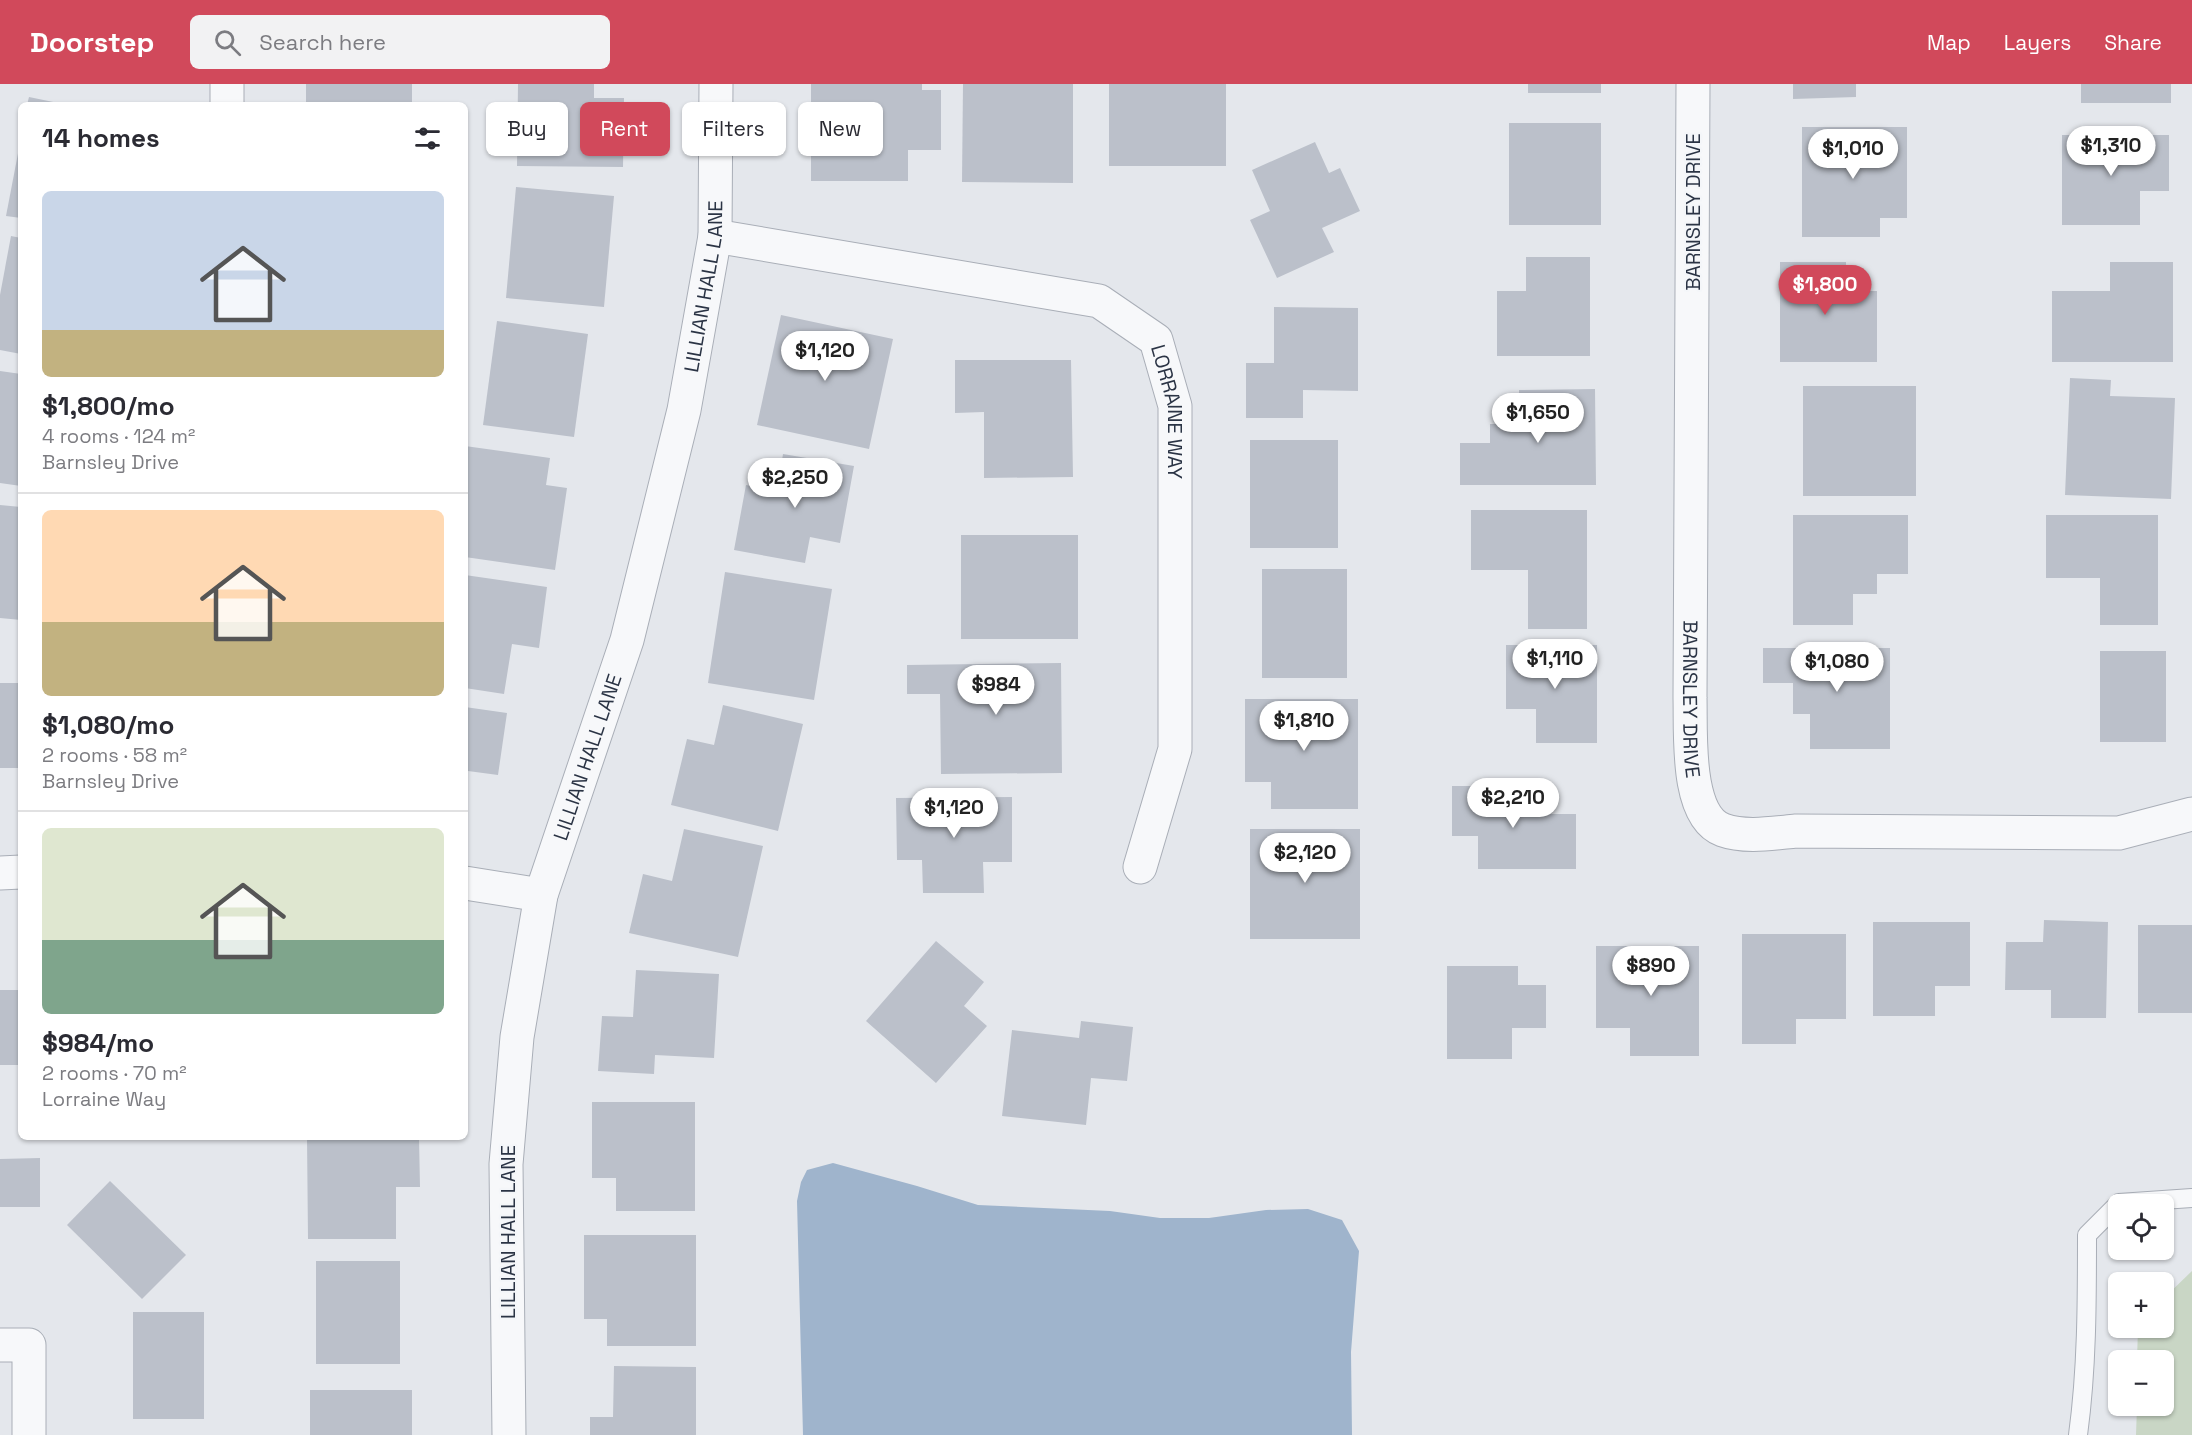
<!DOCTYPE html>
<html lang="en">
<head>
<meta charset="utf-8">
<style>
  :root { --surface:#fff; --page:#f2f2f3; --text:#2b2b33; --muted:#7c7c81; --line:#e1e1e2; --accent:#d1495b }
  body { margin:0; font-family:"Space Grotesk",sans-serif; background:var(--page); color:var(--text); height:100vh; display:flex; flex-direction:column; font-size:22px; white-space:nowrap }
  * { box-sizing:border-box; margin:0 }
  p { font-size:20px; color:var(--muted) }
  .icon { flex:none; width:33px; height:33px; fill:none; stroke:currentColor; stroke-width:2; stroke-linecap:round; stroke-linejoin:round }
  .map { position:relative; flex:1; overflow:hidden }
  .side { position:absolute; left:18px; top:18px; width:450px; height:1038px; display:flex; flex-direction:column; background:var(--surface); border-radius:9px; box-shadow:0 2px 4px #0004 }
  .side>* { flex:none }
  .guide { position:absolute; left:486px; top:18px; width:570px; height:54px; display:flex; gap:12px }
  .controls { position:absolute; left:2108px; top:1110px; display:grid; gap:12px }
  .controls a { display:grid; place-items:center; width:66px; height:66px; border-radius:9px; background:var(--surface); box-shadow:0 2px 4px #0004; font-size:30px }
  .price { position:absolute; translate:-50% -51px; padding:0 14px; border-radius:21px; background:#fff; color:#222; font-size:20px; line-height:39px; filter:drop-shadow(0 2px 3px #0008) }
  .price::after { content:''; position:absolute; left:50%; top:36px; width:18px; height:14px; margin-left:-9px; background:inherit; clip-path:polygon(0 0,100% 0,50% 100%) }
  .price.selected { background:var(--accent); color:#fff }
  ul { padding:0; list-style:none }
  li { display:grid; align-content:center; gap:12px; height:318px; padding:0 24px }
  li+li { border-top:2px solid var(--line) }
  li span { display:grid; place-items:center; height:186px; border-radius:9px; color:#555 }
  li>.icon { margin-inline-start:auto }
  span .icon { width:108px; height:108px; fill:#fffc; stroke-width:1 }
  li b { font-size:26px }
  h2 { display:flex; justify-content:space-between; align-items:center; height:72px; padding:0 24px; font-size:26px }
  .tag { padding:0 21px; border-radius:9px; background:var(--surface); box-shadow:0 2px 4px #0004; font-size:21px; line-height:54px }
  .tag.selected { background:var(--accent); color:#fff }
  header { display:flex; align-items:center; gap:36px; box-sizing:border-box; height:84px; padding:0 30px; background:var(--accent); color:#fff }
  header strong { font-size:28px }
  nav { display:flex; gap:33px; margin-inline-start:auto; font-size:21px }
  .search { width:420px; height:54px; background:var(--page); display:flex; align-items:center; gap:15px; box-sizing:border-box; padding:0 21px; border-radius:9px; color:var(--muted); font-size:22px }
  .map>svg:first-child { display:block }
  .green { fill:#c9d6c5 }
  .water { fill:#9fb4cc }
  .building { fill:#bbc0ca }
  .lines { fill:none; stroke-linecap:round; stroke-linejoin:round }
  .service-casing { stroke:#a9aeb7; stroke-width:20 }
  .minor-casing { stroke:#a9aeb7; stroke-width:35 }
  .service { stroke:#f7f8fa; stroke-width:18 }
  .minor { stroke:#f7f8fa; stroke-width:33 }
  .labels { text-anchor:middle; stroke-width:4.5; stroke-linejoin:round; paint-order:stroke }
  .street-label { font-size:20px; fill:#2b3445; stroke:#f4f6f9 }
</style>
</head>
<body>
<header>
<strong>Doorstep</strong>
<div class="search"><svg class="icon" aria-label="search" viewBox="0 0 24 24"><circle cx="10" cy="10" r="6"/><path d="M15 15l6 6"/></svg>Search here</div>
<nav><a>Map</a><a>Layers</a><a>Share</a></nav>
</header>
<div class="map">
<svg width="2192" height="1351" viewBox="0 0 2192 1351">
  <rect width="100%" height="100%" fill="#e4e7ec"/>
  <polygon class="green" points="2192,1187 2192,1351 2136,1351 2137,1322 2163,1322 2163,1276 2137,1276 2138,1244 2163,1244 2163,1215"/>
  <polygon class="water" points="833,1079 917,1102 978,1121 1110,1127 1160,1134 1209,1134 1266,1126 1308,1125 1342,1136 1359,1167 1351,1268 1352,1351 803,1351 797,1117 801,1098 807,1086"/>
  <g class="building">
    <rect x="306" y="0" width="106" height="21"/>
    <polygon points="518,0 594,0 594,14 624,14 623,83 517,82"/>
    <polygon points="811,0 922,0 922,6 941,6 941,66 908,66 908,97 811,97"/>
    <polygon points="963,0 1073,0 1073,99 962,98"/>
    <rect x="1109" y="0" width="117" height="82"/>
    <rect x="1528" y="0" width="73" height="9"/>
    <polygon points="1793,0 1856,0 1856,13 1793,15"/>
    <rect x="2081" y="0" width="90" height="19"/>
    <polygon points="29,13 63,20 63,21 27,21"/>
    <rect x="1509" y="39" width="92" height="102"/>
    <polygon points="1802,43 1907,43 1907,134 1880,134 1880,153 1802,153"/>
    <polygon points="2062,51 2169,51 2169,107 2140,107 2140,141 2062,141"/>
    <polygon points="1315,58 1329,89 1340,84 1360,127 1322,144 1334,168 1277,194 1250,136 1270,127 1252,86"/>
    <polygon points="20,59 21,59 21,134 6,132"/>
    <polygon points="516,103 614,112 604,223 506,214"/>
    <polygon points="11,152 21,154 21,270 0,266 0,211"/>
    <polygon points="1526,173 1590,173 1590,272 1497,272 1497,207 1526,207"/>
    <polygon points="1780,178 1846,178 1846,207 1877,207 1877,278 1780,278"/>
    <polygon points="2110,178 2173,178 2173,278 2052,278 2052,207 2110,207"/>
    <polygon points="1274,223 1358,224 1358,307 1303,306 1303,334 1246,334 1246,279 1274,279"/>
    <polygon points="781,231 893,255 869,365 757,341"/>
    <polygon points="497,237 588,250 574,353 483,341"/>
    <polygon points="955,276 1071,276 1073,393 984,394 984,328 955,329"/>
    <polygon points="0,287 21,290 21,402 0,399"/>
    <polygon points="2070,294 2111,296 2110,312 2175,314 2171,415 2065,411"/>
    <rect x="1803" y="302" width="113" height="110"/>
    <polygon points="1595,305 1596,401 1460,401 1460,359 1490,359 1490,340 1519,340 1519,306"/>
    <rect x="1250" y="356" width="88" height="108"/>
    <polygon points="465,362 550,374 546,401 567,404 555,486 465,473"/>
    <polygon points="783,370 854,382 840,459 810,453 805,479 734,466 746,401 777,407"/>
    <polygon points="0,421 21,423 21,536 0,534"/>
    <polygon points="1471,426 1587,426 1587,545 1528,545 1528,486 1471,486"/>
    <polygon points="1793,431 1908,431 1908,490 1877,490 1877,510 1853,510 1853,541 1793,541"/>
    <polygon points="2046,431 2158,431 2158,541 2100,541 2100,494 2046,494"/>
    <rect x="961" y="451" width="117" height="104"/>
    <rect x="1262" y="485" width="85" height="109"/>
    <polygon points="725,488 832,505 814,616 708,599"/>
    <polygon points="465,491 547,503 539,564 512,560 504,610 465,604"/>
    <polygon points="1506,561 1597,561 1597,659 1536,659 1536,625 1506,625"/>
    <polygon points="1763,564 1890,564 1890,665 1810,665 1810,630 1793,630 1793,599 1763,599"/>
    <rect x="2100" y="567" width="66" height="91"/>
    <polygon points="1061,579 1062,689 941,690 940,610 907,610 907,581"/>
    <rect x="0" y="599" width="21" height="85"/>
    <polygon points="1245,615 1358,615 1358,725 1271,725 1271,698 1245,698"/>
    <polygon points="723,621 803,640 778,747 671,721 687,655 714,661"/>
    <polygon points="465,623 507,629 498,691 468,687 465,696"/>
    <polygon points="1452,702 1534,702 1534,730 1576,730 1576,785 1478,785 1478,752 1452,752"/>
    <polygon points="1012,713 1012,778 983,778 984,809 923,809 922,776 897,776 896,714"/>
    <polygon points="684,745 763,762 738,873 629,849 643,790 672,797"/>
    <rect x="1250" y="745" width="110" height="110"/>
    <polygon points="2044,836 2108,838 2106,934 2051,934 2051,906 2005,906 2006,858 2043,858"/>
    <polygon points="1873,838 1970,838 1970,902 1935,902 1935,932 1873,932"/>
    <rect x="2138" y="841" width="54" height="88"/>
    <polygon points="1742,850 1846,850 1846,935 1796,935 1796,960 1742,960"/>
    <polygon points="936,857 984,898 964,922 987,942 936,999 866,937"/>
    <polygon points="1596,862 1699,862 1699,972 1630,972 1630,944 1596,944"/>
    <polygon points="1447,882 1518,882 1518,901 1546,901 1546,944 1512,944 1512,975 1447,975"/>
    <polygon points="636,886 719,890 714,974 655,971 654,990 598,987 602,932 633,933"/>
    <rect x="0" y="906" width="21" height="75"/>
    <polygon points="1081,937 1133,943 1127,997 1091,994 1086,1041 1002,1032 1012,946 1079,954"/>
    <polygon points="592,1018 695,1018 695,1127 616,1127 616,1094 592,1094"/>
    <polygon points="307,1053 419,1053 420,1103 396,1103 396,1155 308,1155"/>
    <polygon points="40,1074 40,1123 0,1123 0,1075"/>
    <polygon points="110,1097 186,1171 142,1215 67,1141"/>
    <polygon points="584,1151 696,1151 696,1262 607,1262 607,1235 584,1235"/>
    <rect x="316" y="1177" width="84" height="103"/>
    <rect x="133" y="1228" width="71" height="107"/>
    <polygon points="614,1282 696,1283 696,1351 590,1351 590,1333 613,1333"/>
    <rect x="310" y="1306" width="102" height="45"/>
  </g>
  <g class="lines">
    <g class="service-casing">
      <path id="service" d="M2078,1351c9,-66 9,-133 9,-200l32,-32 73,-5"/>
    </g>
    <g class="minor-casing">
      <g id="minor">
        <polyline points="227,0 227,21"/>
        <path id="s1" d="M1693,0l-3,614c1,34 -5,118 33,132 22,8 51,3 73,1l323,2 73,-19"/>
        <path id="s2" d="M715,152l384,65 57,39 19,66v343l-35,118"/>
        <polyline points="0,789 21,788"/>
        <polyline points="465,799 541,811"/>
        <polyline points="0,1261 29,1261 29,1351"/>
        <path id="s3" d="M509,1351l-3,-271 11,-127 24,-142 86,-255 57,-230 31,-174 1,-152"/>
      </g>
    </g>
    <use href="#service" class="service"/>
    <use href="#minor" class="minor"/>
  </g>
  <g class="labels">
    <g class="street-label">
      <text transform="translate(1693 128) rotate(-90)" y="7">BARNSLEY DRIVE</text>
      <text dy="7" stroke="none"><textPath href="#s3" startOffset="1174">LILLIAN HALL LANE</textPath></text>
      <text dy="7" stroke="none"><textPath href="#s2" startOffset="532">LORRAINE WAY</textPath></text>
      <text dy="7" stroke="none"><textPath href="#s1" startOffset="615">BARNSLEY DRIVE</textPath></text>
      <text dy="7" stroke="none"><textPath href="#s3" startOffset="688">LILLIAN HALL LANE</textPath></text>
      <text transform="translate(508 1148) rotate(-90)" y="7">LILLIAN HALL LANE</text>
    </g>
  </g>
</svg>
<div class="controls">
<a><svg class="icon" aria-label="locate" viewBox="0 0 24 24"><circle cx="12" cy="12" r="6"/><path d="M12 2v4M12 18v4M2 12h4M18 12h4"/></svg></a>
<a>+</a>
<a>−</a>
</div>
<b class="price" style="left:2111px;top:93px">$1,310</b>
<b class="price" style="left:1853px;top:96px">$1,010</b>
<b class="price selected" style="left:1825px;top:232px">$1,800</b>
<b class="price" style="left:825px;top:298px">$1,120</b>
<b class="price" style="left:1538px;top:360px">$1,650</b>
<b class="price" style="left:795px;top:425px">$2,250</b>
<b class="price" style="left:1555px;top:606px">$1,110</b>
<b class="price" style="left:1837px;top:609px">$1,080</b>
<b class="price" style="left:996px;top:632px">$984</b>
<b class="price" style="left:1304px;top:668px">$1,810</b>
<b class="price" style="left:1513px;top:745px">$2,210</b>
<b class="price" style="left:954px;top:755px">$1,120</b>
<b class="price" style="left:1305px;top:800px">$2,120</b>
<b class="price" style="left:1651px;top:913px">$890</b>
<div class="guide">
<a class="tag">Buy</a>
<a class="tag selected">Rent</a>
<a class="tag">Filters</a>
<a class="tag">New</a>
</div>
<section class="side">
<h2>14 homes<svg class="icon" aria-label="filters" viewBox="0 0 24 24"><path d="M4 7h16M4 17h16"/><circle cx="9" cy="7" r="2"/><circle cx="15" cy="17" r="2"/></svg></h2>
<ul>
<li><span style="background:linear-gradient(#c9d6e8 75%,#c2b280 0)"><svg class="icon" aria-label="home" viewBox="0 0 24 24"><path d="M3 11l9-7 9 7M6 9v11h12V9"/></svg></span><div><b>$1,800/mo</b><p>4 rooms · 124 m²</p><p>Barnsley Drive</p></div></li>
<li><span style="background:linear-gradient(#ffd9b3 60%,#c2b280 0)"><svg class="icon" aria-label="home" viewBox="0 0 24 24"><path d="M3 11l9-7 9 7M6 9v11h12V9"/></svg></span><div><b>$1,080/mo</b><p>2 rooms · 58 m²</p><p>Barnsley Drive</p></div></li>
<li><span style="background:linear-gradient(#dfe7d0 60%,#7fa58c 0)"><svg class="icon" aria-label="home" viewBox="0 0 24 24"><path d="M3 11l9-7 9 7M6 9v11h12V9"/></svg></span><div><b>$984/mo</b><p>2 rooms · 70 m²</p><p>Lorraine Way</p></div></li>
</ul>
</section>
</div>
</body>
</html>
